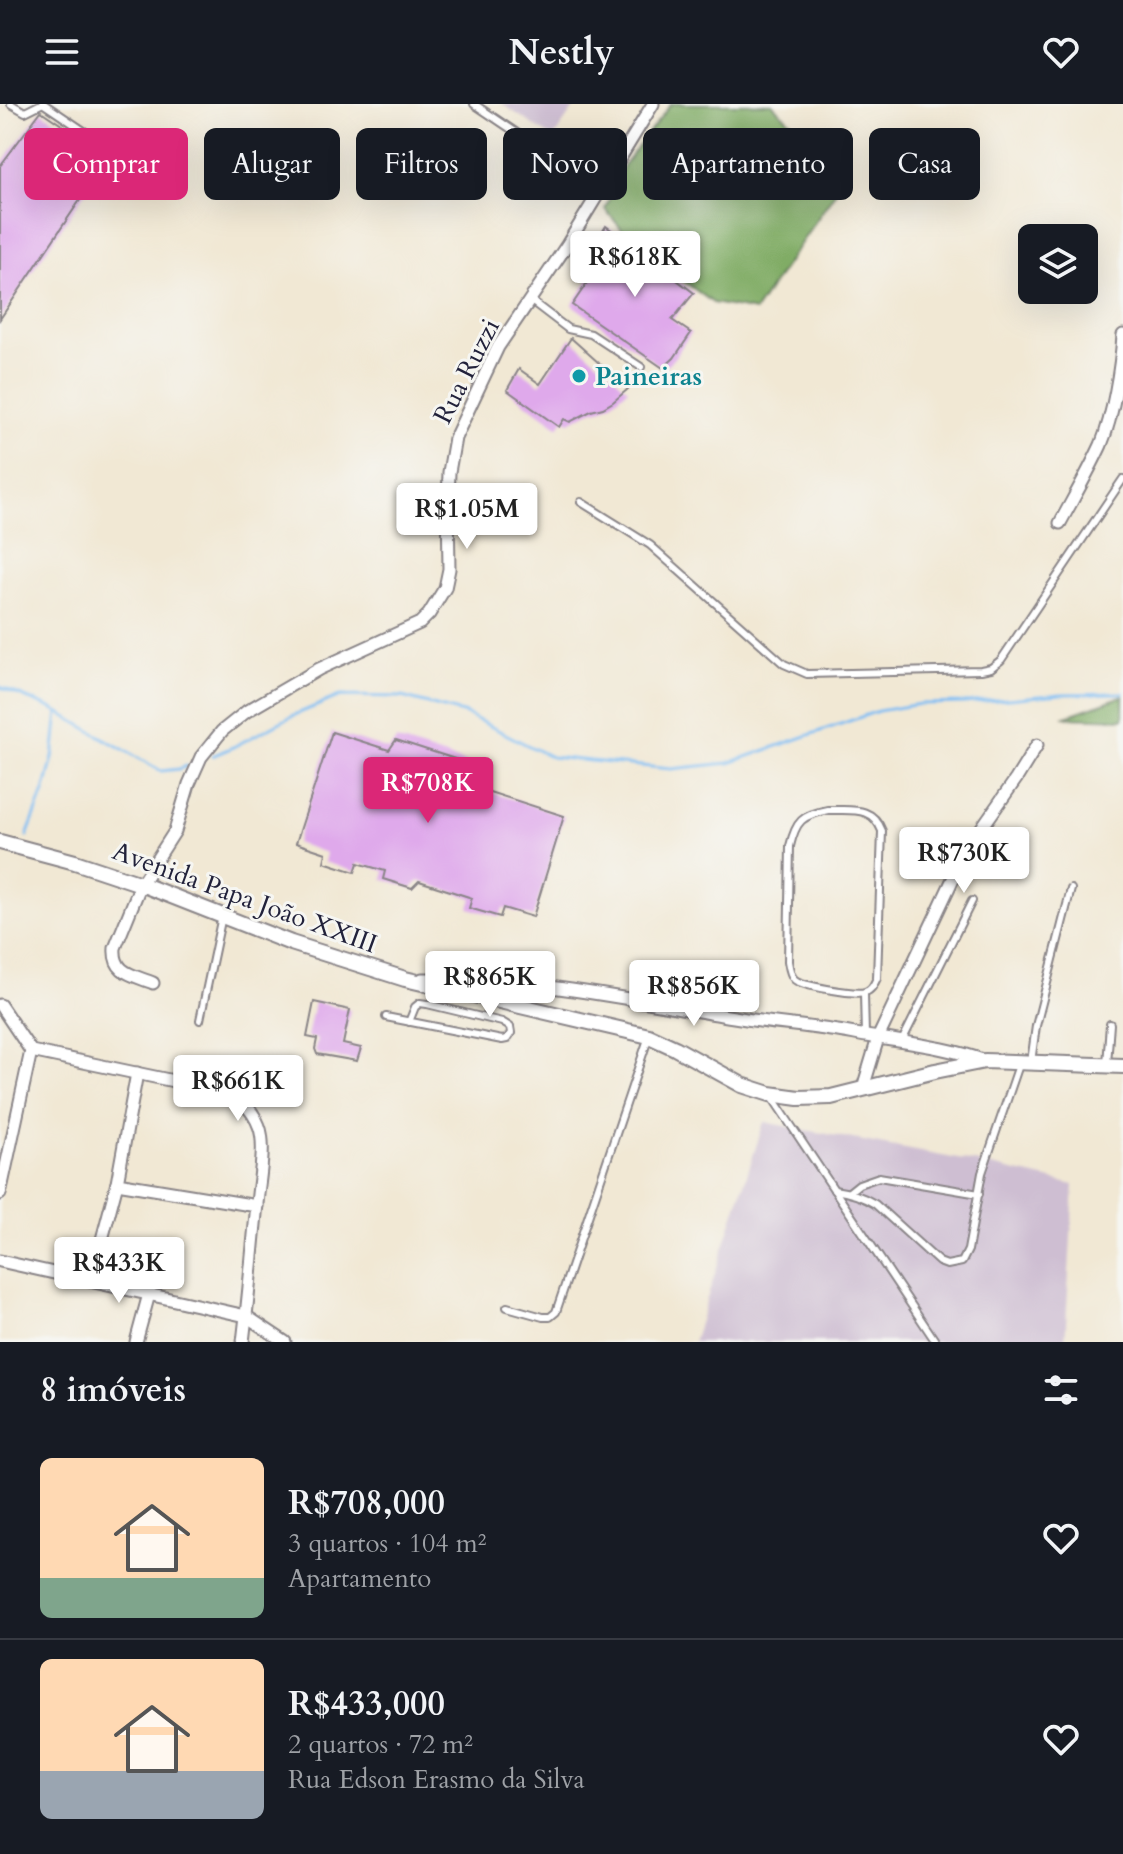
<!DOCTYPE html>
<html lang="pt">
<head>
<meta charset="utf-8">
<style>
  :root { --surface:#171b24; --page:#20242c; --text:#f1f3f6; --muted:#9ea1a6; --line:#363941; --accent:#db2777 }
  body { margin:0; font-family:Cardo,serif; background:var(--page); color:var(--text); height:100vh; display:flex; flex-direction:column; font-size:30px; white-space:nowrap }
  * { box-sizing:border-box; margin:0 }
  p { font-size:26px; color:var(--muted) }
  .icon { flex:none; width:44px; height:44px; fill:none; stroke:currentColor; stroke-width:2; stroke-linecap:round; stroke-linejoin:round }
  .map { position:relative; height:1238px; overflow:hidden }
  .sheet { display:flex; flex-direction:column; background:var(--surface); flex:1 }
  .sheet>* { flex:none }
  .guide { position:absolute; left:24px; top:24px; width:1076px; height:72px; display:flex; gap:16px }
  .tools { position:absolute; left:1018px; top:120px; display:grid; gap:16px }
  .tools a { display:grid; place-items:center; width:80px; height:80px; border-radius:12px; background:var(--surface); box-shadow:0 8px 32px #0002; font-size:40px }
  .price { position:absolute; translate:-50% -68px; padding:0 18px; border-radius:8px; background:#fff; color:#222; font-size:26px; line-height:52px; filter:drop-shadow(0 2px 4px #0008) }
  .price::after { content:''; position:absolute; left:50%; top:48px; width:24px; height:18px; margin-left:-12px; background:inherit; clip-path:polygon(0 0,100% 0,50% 100%) }
  .price.current { background:var(--accent); color:#fff }
  ul { padding:0; list-style:none }
  li { display:flex; align-items:center; gap:24px; height:200px; padding:0 40px }
  li+li { border-top:2px solid var(--line) }
  li span { display:grid; place-items:center; flex:none; width:224px; height:160px; border-radius:12px; color:#555 }
  li>.icon { margin-inline-start:auto }
  span .icon { width:96px; height:96px; fill:#fffc; stroke-width:1 }
  li b { font-size:34px }
  h2 { display:flex; justify-content:space-between; align-items:center; height:96px; padding:0 40px; font-size:34px }
  .chip { padding:0 28px; border-radius:12px; background:var(--surface); box-shadow:0 8px 32px #0002; font-size:28px; line-height:72px }
  .chip.current { background:var(--accent); color:#fff }
  header { display:flex; justify-content:space-between; align-items:center; height:104px; padding:0 40px; background:var(--surface); font-size:36px; font-weight:800 }
  .map>svg:first-child { display:block }
  .industrial { fill:#cebed2 }
  .forest { fill:#80ac65; stroke:#516750; stroke-width:2 }
  .lines { fill:none; stroke-linecap:round; stroke-linejoin:round }
  .stream { stroke:#7fbef3; stroke-width:3 }
  .building { fill:#dfa9eb }
  .service-casing { stroke:#8a8588; stroke-width:10 }
  .minor-casing { stroke:#8a8588; stroke-width:15 }
  .tertiary-casing { stroke:#8a8588; stroke-width:18 }
  .service { stroke:#fff; stroke-width:6 }
  .minor { stroke:#fff; stroke-width:11 }
  .tertiary { stroke:#fff; stroke-width:14 }
  .culture-dot { fill:#0f9aa8; stroke:#f6f6f2; stroke-width:3 }
  .labels { text-anchor:middle; stroke-width:6; stroke-linejoin:round; paint-order:stroke }
  .street-label { font-size:26px; fill:#22223b; stroke:#f6f6f2 }
  .culture-label { font-size:26px; font-weight:bold; fill:#0d838f; stroke:#f6f6f2; text-anchor:start }
</style>
</head>
<body>
<header><svg class="icon" aria-label="menu" viewBox="0 0 24 24"><path d="M4 6h16M4 12h16M4 18h16"/></svg>Nestly<svg class="icon" aria-label="heart" viewBox="0 0 24 24"><path d="M12 20l-8-8c-3-5 5-10 8-4 3-6 11-1 8 4z"/></svg></header>
<div class="map">
<svg width="1123" height="1238" viewBox="0 0 1123 1238">
  <rect width="100%" height="100%" fill="#f6f6f2"/>
  <filter id="ink" filterUnits="userSpaceOnUse"><feTurbulence type="fractalNoise" baseFrequency=".0125" numOctaves="2"/><feDisplacementMap in="SourceGraphic" scale="16" xChannelSelector="R" yChannelSelector="G"/><feConvolveMatrix kernelMatrix="1 2 1 2 8 2 1 2 1" color-interpolation-filters="sRGB"/></filter>
  <filter id="wash" filterUnits="userSpaceOnUse"><feTurbulence type="fractalNoise" baseFrequency=".006" numOctaves="4" result="noise"/><feDisplacementMap in="SourceGraphic" scale="32" xChannelSelector="R" yChannelSelector="G"/><feGaussianBlur stdDeviation="1.8" result="paint"/><feColorMatrix in="noise" values="0 0 0 0 0 0 0 0 0 0 0 0 0 0 0 0 0 1.4 0 .05"/><feComposite in="paint" operator="in"/></filter>
  <g filter="url(#wash)">
    <rect width="100%" height="100%" fill="#f1e8d4"/>
    <g class="industrial">
      <polygon points="502,0 577,0 553,34"/>
      <polygon points="764,1018 979,1059 1074,1081 1065,1238 693,1238"/>
    </g>
    <g class="forest">
      <polygon points="671,0 772,0 799,26 824,74 836,87 755,207 713,199 633,139 605,105 624,61"/>
      <polygon points="1123,592 1123,615 1063,613"/>
    </g>
    <g class="lines">
      <g class="stream">
        <polyline points="0,583 51,604 161,667 179,665 187,662"/>
        <polyline points="212,652 233,643 292,612 340,592 402,593 466,610 551,653 671,665 729,659 878,607 920,600 964,599 1061,590 1123,589"/>
        <polyline points="27,732 44,688 53,654 58,608"/>
      </g>
    </g>
    <g id="blocks">
      <g class="building">
        <polygon points="41,7 109,53 0,215 0,62"/>
        <polygon points="606,122 694,189 672,216 691,229 674,254 663,264 572,201 587,179 596,160 589,150"/>
        <polygon points="571,234 628,285 613,298 603,304 591,307 570,318 564,315 559,323 507,286 519,265 540,280"/>
        <polygon points="332,628 389,646 396,636 480,663 474,683 564,712 533,813 503,804 500,813 469,804 472,794 419,777 412,784 383,775 385,767 358,759 355,768 324,758 326,749 296,739"/>
        <polygon points="314,898 350,906 343,940 361,944 357,957 317,950 315,945 317,935 307,933"/>
      </g>
    </g>
  </g>
  <g filter="url(#ink)">
    <use href="#blocks" fill-opacity="0" stroke="#8a8588" stroke-width="2"/>
    <g class="lines">
      <g class="service-casing">
        <g id="service">
          <polyline points="11,0 25,8 41,0"/>
          <polyline points="44,0 121,52"/>
          <polyline points="474,0 560,58 599,87"/>
          <polyline points="530,196 568,225 591,230 641,263"/>
          <polyline points="581,398 650,441 784,560 807,570 981,566 991,564 1001,556 1123,375"/>
          <path d="M828,706c23,1 44,-5 54,21l-5,147c-3,6 -5,12 -12,14 -9,3 -65,-6 -71,-13 -4,-4 -5,-12 -6,-18l2,-115c6,-25 12,-31 38,-36z"/>
          <polyline points="864,889 865,932"/>
          <polyline points="386,913 502,936 507,935 511,929 510,923 502,918 427,900 420,899 415,903 409,918"/>
          <polyline points="200,916 222,812"/>
          <polyline points="902,937 972,797"/>
          <polyline points="1031,958 1036,922 1071,785"/>
          <polyline points="1107,960 1110,920"/>
          <polyline points="772,993 936,1238"/>
          <path d="M834,1086c15,2 28,6 41,14l64,58 8,3 15,-3 6,-12 14,-77 38,-111"/>
          <polyline points="849,1088 859,1080 879,1073 979,1090"/>
          <polyline points="507,1203 543,1213 550,1213 556,1208 649,932"/>
        </g>
      </g>
      <g class="minor-casing">
        <g id="minor">
          <path d="M1060,419c14,-26 29,-52 41,-78 12,-29 20,-78 22,-110"/>
          <path d="M422,875c105,-2 209,21 312,38 32,6 65,8 97,13 16,2 32,6 48,8 36,6 71,10 106,23"/>
          <path d="M153,879c-19,-8 -40,-9 -38,-35l26,-64 34,-53 14,-47 12,-27 21,-26 25,-20 72,-42 101,-46 9,-9 16,-26 4,-19 -1,-66 1,-31 6,-34 43,-91 69,-102 86,-141"/>
          <path d="M0,901l31,46 195,41c15,7 27,18 33,34 7,17 1,50 -1,68 -5,49 -9,99 -15,148"/>
          <polyline points="863,984 878,934 960,760 976,732 1016,675 1037,641"/>
          <polyline points="117,1079 257,1102"/>
          <polyline points="0,1090 31,947"/>
          <polyline points="0,1157 246,1212 285,1238"/>
          <polyline points="91,1177 117,1079 137,969"/>
          <polyline points="136,1238 149,1190"/>
        </g>
      </g>
      <g class="tertiary-casing">
        <polyline id="tertiary" points="0,738 75,758 141,780 291,839 405,875 649,932 675,944 742,981 770,990 799,994 831,993 935,967 985,957 1123,962"/>
      </g>
      <use href="#service" class="service"/>
      <use href="#minor" class="minor"/>
      <use href="#tertiary" class="tertiary"/>
    </g>
  </g>
  <circle class="culture-dot" cx="579" cy="272" r="8"/>
  <g class="labels">
    <g class="street-label">
      <text transform="translate(466 267) rotate(-63)" y="9">Rua Ruzzi</text>
      <text transform="translate(245 793) rotate(20)" y="9">Avenida Papa João XXIII</text>
    </g>
    <g class="culture-label">
      <text x="595" y="281">Paineiras</text>
    </g>
  </g>
</svg>
<div class="tools">
<a><svg class="icon" aria-label="layers" viewBox="0 0 24 24"><path d="M12 4l9 5-9 5-9-5zM3 14l9 5 9-5"/></svg></a>
</div>
<b class="price" style="left:635px;top:195px">R$618K</b>
<b class="price" style="left:467px;top:447px">R$1.05M</b>
<b class="price current" style="left:428px;top:721px">R$708K</b>
<b class="price" style="left:964px;top:791px">R$730K</b>
<b class="price" style="left:490px;top:915px">R$865K</b>
<b class="price" style="left:694px;top:924px">R$856K</b>
<b class="price" style="left:238px;top:1019px">R$661K</b>
<b class="price" style="left:119px;top:1201px">R$433K</b>
<div class="guide">
<a class="chip current">Comprar</a>
<a class="chip">Alugar</a>
<a class="chip">Filtros</a>
<a class="chip">Novo</a>
<a class="chip">Apartamento</a>
<a class="chip">Casa</a>
</div>
</div>
<section class="sheet">
<h2>8 imóveis<svg class="icon" aria-label="filters" viewBox="0 0 24 24"><path d="M4 7h16M4 17h16"/><circle cx="9" cy="7" r="2"/><circle cx="15" cy="17" r="2"/></svg></h2>
<ul>
<li><span style="background:linear-gradient(#ffd9b3 75%,#7fa58c 0)"><svg class="icon" aria-label="home" viewBox="0 0 24 24"><path d="M3 11l9-7 9 7M6 9v11h12V9"/></svg></span><div><b>R$708,000</b><p>3 quartos · 104 m²</p><p>Apartamento</p></div><svg class="icon" aria-label="heart" viewBox="0 0 24 24"><path d="M12 20l-8-8c-3-5 5-10 8-4 3-6 11-1 8 4z"/></svg></li>
<li><span style="background:linear-gradient(#ffd9b3 70%,#9aa5b1 0)"><svg class="icon" aria-label="home" viewBox="0 0 24 24"><path d="M3 11l9-7 9 7M6 9v11h12V9"/></svg></span><div><b>R$433,000</b><p>2 quartos · 72 m²</p><p>Rua Edson Erasmo da Silva</p></div><svg class="icon" aria-label="heart" viewBox="0 0 24 24"><path d="M12 20l-8-8c-3-5 5-10 8-4 3-6 11-1 8 4z"/></svg></li>
</ul>
</section>
</body>
</html>
